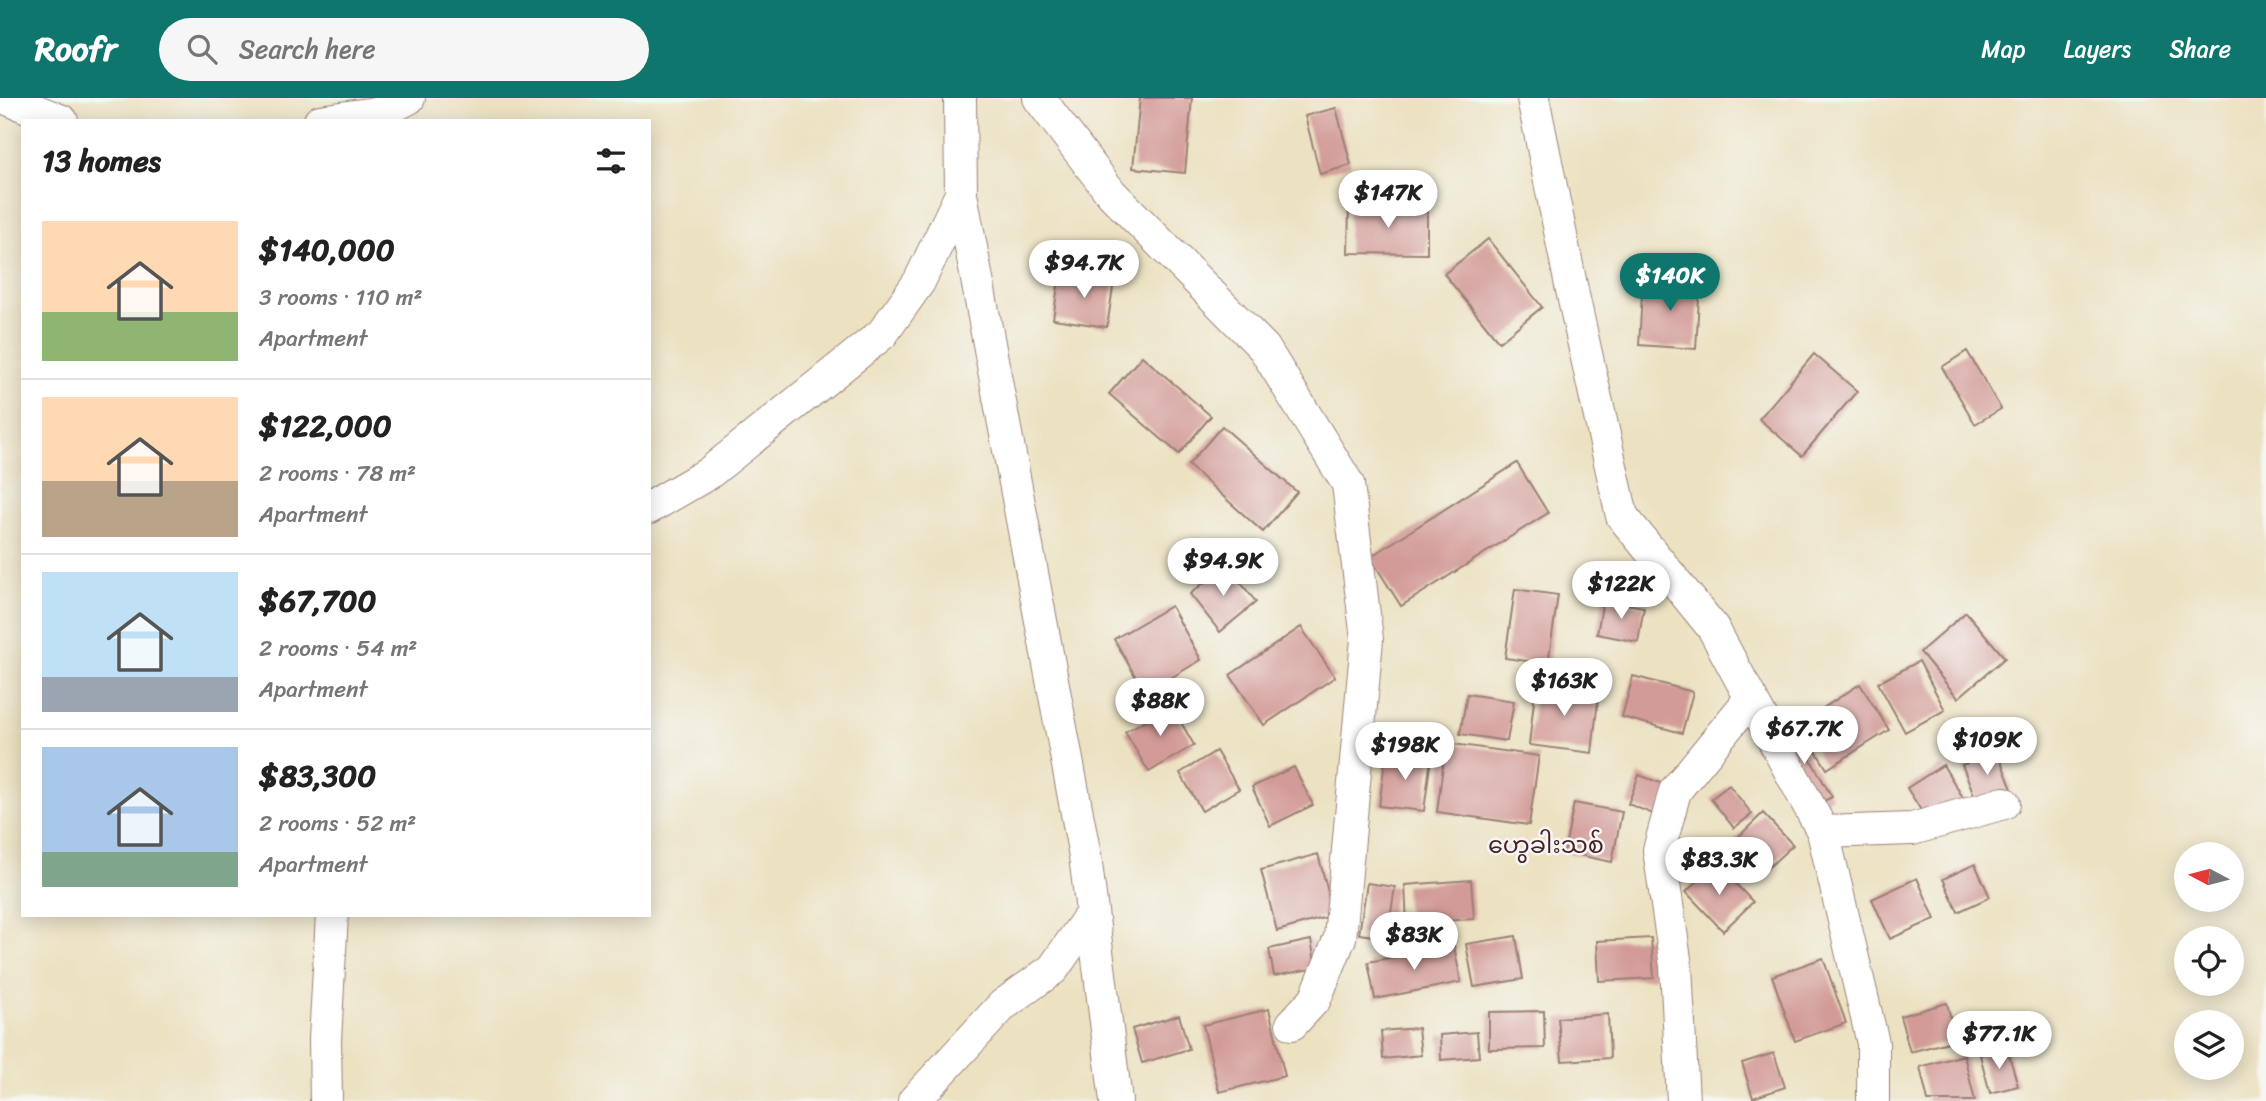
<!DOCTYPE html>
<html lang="en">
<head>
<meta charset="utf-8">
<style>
  :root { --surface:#fff; --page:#f6f6f6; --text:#222; --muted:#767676; --line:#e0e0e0; --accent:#0f766e }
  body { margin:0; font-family:Sriracha,"Noto Sans Myanmar",sans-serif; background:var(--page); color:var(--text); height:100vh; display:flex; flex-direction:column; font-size:26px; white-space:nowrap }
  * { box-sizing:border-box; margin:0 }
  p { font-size:23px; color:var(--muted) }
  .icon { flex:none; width:38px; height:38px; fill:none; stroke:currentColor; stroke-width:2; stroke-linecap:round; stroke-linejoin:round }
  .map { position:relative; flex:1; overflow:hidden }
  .details { position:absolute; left:21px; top:21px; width:630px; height:798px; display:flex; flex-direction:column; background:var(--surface); border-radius:0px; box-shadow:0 4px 18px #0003 }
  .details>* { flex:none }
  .needle { width:46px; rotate:277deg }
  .controls { position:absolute; left:2174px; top:744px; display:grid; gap:14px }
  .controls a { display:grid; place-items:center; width:70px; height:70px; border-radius:50%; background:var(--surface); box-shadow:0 4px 18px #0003; font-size:35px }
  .price { position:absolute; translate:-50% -60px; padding:0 16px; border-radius:24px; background:#fff; color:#222; font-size:23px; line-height:46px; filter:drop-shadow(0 2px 4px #0008) }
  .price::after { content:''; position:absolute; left:50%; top:42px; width:21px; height:16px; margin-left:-10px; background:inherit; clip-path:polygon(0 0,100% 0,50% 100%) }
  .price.active { background:var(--accent); color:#fff }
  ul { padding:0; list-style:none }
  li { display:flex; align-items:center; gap:21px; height:175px; padding:0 21px }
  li+li { border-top:2px solid var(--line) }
  li span { display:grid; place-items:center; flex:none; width:196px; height:140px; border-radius:0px; color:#555 }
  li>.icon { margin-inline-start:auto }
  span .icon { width:84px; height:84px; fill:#fffc; stroke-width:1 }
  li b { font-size:30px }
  h2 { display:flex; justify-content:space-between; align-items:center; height:84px; padding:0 21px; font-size:30px }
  header { display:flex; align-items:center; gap:42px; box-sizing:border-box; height:98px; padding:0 35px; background:var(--accent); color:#fff }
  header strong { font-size:33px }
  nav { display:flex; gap:38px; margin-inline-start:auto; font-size:24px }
  .search { width:490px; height:63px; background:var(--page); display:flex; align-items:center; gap:18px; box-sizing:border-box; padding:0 24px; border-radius:38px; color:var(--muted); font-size:26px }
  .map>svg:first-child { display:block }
  .building { fill:#d39b98 }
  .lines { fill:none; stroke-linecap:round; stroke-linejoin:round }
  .minor-casing { stroke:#9b8076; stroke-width:34 }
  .minor { stroke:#fff; stroke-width:32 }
  .labels { text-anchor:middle; stroke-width:5; stroke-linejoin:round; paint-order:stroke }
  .quarter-label { font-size:24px; fill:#4a1f2b; stroke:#f6f6f2 }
</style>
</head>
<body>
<header>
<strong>Roofr</strong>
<div class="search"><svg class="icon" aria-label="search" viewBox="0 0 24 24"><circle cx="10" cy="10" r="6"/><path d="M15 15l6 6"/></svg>Search here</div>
<nav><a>Map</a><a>Layers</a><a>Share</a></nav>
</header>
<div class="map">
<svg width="2266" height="1003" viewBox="0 0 2266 1003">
  <rect width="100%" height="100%" fill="#f6f6f2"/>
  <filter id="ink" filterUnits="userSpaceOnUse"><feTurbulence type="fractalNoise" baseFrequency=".0143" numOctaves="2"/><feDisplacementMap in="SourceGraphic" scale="14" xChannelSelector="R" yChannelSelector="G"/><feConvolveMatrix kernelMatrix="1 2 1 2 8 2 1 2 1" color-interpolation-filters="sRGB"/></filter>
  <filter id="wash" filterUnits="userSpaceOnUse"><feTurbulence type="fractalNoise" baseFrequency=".00686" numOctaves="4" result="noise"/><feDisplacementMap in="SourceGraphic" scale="28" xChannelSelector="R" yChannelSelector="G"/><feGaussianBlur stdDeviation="1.57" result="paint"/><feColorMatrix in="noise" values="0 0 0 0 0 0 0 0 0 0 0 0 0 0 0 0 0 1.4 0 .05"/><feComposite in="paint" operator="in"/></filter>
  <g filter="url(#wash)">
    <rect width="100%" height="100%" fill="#ece2c2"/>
    <g id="blocks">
      <g class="building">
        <polygon points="1140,0 1192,0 1185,75 1133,70"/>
        <polygon points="1336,10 1351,67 1320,76 1305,18"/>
        <polygon points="1349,107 1427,108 1427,156 1348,155"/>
        <polygon points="1488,141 1542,209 1499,244 1444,176"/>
        <polygon points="1060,175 1114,183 1107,229 1053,221"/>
        <polygon points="1643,179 1700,183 1696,251 1639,247"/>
        <polygon points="1967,253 2001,311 1975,326 1942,269"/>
        <polygon points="1814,256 1857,293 1802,358 1759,321"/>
        <polygon points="1142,258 1211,318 1179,356 1109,296"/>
        <polygon points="1222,328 1297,394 1263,434 1188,367"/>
        <polygon points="1517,365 1548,415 1401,508 1370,459"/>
        <polygon points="1227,467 1256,504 1220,534 1190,496"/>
        <polygon points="1515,491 1558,497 1548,566 1505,560"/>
        <polygon points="1603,502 1644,509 1638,544 1597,536"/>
        <polygon points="1171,508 1201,562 1145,595 1114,541"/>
        <polygon points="1966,514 2005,560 1958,600 1920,554"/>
        <polygon points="1301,529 1335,579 1264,627 1230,577"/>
        <polygon points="1919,563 1945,612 1905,634 1878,585"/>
        <polygon points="1633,578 1693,594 1682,635 1622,619"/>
        <polygon points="1536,585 1599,592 1592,655 1529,647"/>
        <polygon points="1860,586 1889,632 1827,671 1799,626"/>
        <polygon points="1467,596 1514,603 1507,643 1460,636"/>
        <polygon points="1171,607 1194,647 1149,674 1125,634"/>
        <polygon points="1792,629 1832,699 1816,707 1776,637"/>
        <polygon points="1446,645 1539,658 1529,727 1437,714"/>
        <polygon points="1216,653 1239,691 1202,713 1180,675"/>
        <polygon points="1997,653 2012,691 1977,704 1962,667"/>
        <polygon points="1386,655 1431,660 1424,713 1379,708"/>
        <polygon points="1943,667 1965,703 1929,725 1907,690"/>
        <polygon points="1294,669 1313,707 1270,728 1252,689"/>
        <polygon points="1639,677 1669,688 1658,718 1628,706"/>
        <polygon points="1729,687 1752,716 1734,730 1711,701"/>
        <polygon points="1574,705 1622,714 1612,764 1564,754"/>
        <polygon points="1763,715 1793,747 1760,777 1731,746"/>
        <polygon points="1318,756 1334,817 1277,833 1261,772"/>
        <polygon points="1716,765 1753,804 1723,833 1686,794"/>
        <polygon points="1975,766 1990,799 1958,814 1943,781"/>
        <polygon points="1917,780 1935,821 1890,841 1872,801"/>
        <polygon points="1471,782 1474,821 1407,825 1405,787"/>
        <polygon points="1367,785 1395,789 1387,840 1359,836"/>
        <polygon points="1516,838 1523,881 1474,889 1466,846"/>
        <polygon points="1651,840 1654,880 1599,883 1597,843"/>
        <polygon points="1311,842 1316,870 1274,878 1269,851"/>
        <polygon points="1454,848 1461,884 1375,901 1368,864"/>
        <polygon points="1823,860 1846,925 1795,943 1772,878"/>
        <polygon points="1947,905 1956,942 1910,954 1900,918"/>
        <polygon points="1269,911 1285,978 1219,994 1203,927"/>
        <polygon points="1544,913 1545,950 1489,951 1489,914"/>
        <polygon points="1608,916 1610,960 1562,963 1558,920"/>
        <polygon points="1179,917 1189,951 1142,965 1132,931"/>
        <polygon points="1418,930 1421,957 1383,961 1381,933"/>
        <polygon points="1477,934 1479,959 1441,962 1440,937"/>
        <polygon points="2007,950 2018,988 1990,995 1980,957"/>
        <polygon points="1774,955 1785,989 1753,1000 1742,965"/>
        <polygon points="1964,957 1975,1003 1928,1003 1920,969"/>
      </g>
    </g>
  </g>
  <g filter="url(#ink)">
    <use href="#blocks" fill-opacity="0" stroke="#9b8076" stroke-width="2"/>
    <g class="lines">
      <g class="minor-casing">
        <g id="minor">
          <polyline points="5,0 62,23"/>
          <polyline points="960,0 961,96 1085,758 1116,1003"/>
          <polyline points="1039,0 1111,95 1264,250 1348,386 1367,541 1340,840 1315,901 1292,926"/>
          <polyline points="1533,0 1573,197 1622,418 1713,530 1823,734 1873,945 1873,1003"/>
          <polyline points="320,23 382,14 409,0"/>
          <polyline points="649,410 709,375 882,236 919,184 961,96"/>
          <polyline points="1823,734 1912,731 2004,705"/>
          <polyline points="326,1003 325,942 332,817"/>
          <polyline points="914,1003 1003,907 1053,871 1092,815"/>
          <polyline points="1683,1003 1676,868 1659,752 1675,693 1751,600"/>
        </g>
      </g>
      <use href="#minor" class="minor"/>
    </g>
  </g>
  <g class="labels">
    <g class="quarter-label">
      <text x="1546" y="755">ဟွေခါးသစ်</text>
    </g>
  </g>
</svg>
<div class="controls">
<a><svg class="needle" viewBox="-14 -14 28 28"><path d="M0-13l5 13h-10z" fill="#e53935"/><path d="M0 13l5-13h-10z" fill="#767676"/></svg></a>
<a><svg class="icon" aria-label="locate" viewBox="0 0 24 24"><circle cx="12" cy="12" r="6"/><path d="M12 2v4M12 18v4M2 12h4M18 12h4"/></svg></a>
<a><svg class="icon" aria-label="layers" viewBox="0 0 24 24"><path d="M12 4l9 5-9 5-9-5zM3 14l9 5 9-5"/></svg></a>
</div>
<b class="price" style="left:1388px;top:132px">$147K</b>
<b class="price" style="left:1084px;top:202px">$94.7K</b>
<b class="price active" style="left:1670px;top:215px">$140K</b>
<b class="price" style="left:1223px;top:500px">$94.9K</b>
<b class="price" style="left:1621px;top:523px">$122K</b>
<b class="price" style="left:1564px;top:620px">$163K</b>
<b class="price" style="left:1160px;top:640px">$88K</b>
<b class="price" style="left:1804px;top:668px">$67.7K</b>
<b class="price" style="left:1987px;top:679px">$109K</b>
<b class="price" style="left:1405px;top:684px">$198K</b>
<b class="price" style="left:1719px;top:799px">$83.3K</b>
<b class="price" style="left:1414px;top:874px">$83K</b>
<b class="price" style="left:1999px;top:973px">$77.1K</b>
<section class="details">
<h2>13 homes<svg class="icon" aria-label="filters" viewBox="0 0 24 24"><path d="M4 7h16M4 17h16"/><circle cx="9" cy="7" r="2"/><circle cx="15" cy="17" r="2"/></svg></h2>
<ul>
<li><span style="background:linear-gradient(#ffd9b3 65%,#8fb573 0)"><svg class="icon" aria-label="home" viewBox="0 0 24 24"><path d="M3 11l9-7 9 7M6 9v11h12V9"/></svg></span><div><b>$140,000</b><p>3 rooms · 110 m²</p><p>Apartment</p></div></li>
<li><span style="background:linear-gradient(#ffd9b3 60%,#b9a48a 0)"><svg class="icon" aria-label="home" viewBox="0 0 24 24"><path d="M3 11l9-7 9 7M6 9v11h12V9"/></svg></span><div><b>$122,000</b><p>2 rooms · 78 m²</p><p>Apartment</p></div></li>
<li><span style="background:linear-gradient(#bfe0f5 75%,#9aa5b1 0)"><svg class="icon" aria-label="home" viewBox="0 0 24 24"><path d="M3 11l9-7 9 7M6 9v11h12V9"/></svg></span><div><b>$67,700</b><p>2 rooms · 54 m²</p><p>Apartment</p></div></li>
<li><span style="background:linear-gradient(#a9c7e8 75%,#7fa58c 0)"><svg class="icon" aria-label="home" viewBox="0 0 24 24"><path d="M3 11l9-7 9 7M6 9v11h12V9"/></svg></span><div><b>$83,300</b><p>2 rooms · 52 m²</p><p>Apartment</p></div></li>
</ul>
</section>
</div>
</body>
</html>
